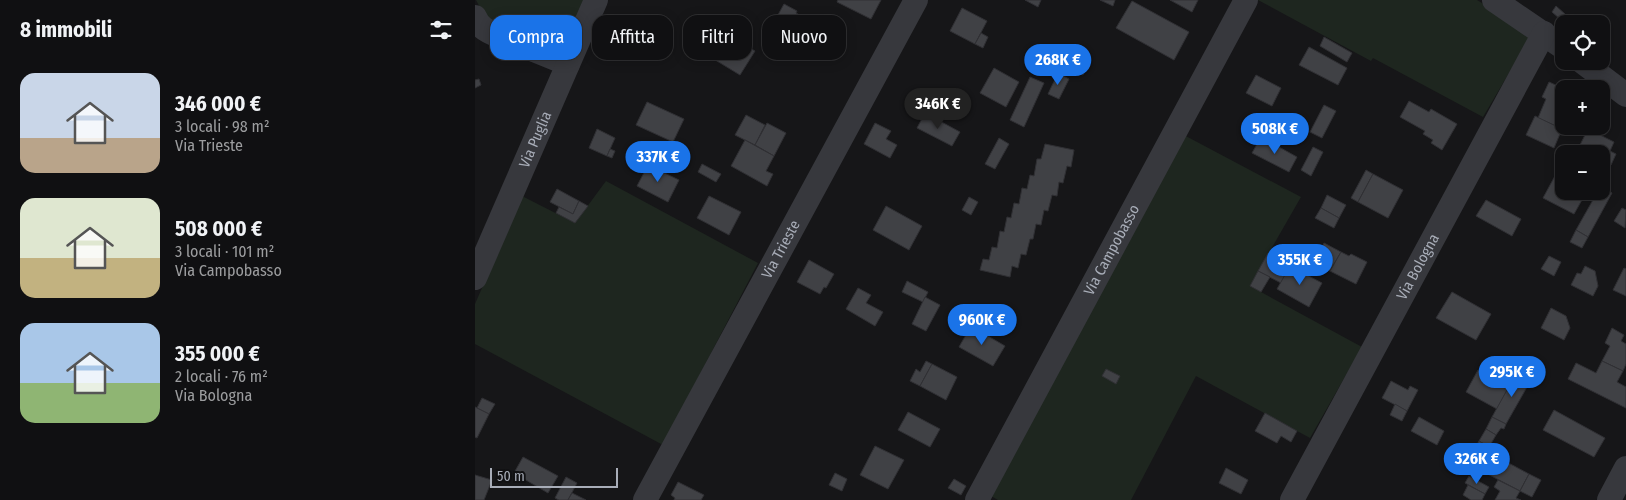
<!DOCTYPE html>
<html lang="it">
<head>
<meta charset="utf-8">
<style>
  :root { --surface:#101012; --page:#1e1e20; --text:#f1f3f6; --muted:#9c9d9f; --line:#303032; --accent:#1a73e8 }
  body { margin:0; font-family:"Fira Sans Condensed",sans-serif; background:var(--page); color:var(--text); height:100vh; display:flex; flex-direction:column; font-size:19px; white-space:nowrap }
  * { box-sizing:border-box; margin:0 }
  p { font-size:16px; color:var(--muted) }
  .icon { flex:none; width:28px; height:28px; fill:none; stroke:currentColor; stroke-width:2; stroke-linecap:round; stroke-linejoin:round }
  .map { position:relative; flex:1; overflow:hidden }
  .panel { display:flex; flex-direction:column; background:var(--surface); width:475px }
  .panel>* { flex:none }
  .banner { position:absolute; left:15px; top:15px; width:475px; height:45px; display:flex; gap:10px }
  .controls { position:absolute; left:1080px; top:15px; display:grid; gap:10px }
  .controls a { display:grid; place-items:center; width:55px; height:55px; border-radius:10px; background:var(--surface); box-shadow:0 2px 12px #0003,0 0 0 1px var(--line); font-size:25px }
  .scale { position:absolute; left:15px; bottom:12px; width:128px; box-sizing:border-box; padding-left:5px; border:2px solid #a8adb8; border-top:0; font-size:14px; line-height:18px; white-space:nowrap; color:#a8adb8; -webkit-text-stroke:4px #111113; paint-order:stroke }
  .price { position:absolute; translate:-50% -42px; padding:0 11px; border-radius:18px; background:var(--accent); color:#fff; font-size:16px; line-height:32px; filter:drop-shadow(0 1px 2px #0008) }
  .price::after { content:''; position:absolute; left:50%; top:30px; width:15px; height:11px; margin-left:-8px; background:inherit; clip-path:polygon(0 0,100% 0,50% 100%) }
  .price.current { background:#222; color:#fff }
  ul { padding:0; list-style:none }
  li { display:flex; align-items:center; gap:15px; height:125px; padding:0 20px }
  li span { display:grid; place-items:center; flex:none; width:140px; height:100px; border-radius:15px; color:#555 }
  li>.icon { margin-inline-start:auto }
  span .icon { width:60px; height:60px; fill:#fffc; stroke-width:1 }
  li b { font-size:21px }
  h2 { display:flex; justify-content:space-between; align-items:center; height:60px; padding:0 20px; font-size:21px }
  .tag { padding:0 18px; border-radius:15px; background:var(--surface); box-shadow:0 2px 12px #0003,0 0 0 1px var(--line); font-size:18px; line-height:45px }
  .tag.current { background:var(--accent); color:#fff }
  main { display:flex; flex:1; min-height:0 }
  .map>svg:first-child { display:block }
  .green { fill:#1e261f }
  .building { fill:#404145; stroke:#303034 }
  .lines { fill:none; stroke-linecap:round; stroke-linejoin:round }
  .minor { stroke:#37383d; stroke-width:24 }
  .labels { text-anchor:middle; stroke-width:4; stroke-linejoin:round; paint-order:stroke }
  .street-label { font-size:15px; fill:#a8adb8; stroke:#111113 }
</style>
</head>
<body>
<main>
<section class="panel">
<h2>8 immobili<svg class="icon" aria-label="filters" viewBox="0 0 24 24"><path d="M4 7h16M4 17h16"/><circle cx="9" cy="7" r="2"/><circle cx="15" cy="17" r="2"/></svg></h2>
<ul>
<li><span style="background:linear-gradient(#c9d6e8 65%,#b9a48a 0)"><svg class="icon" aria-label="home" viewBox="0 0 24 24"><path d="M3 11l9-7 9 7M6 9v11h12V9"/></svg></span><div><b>346 000 €</b><p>3 locali · 98 m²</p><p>Via Trieste</p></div></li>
<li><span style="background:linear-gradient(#dfe7d0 60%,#c2b280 0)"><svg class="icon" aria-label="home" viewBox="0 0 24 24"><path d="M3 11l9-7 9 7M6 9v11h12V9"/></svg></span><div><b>508 000 €</b><p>3 locali · 101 m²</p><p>Via Campobasso</p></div></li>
<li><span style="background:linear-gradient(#a9c7e8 60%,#8fb573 0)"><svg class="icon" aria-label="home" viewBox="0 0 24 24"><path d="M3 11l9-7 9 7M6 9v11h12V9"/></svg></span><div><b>355 000 €</b><p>2 locali · 76 m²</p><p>Via Bologna</p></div></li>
</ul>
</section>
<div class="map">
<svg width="1151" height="500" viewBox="0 0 1151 500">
  <rect width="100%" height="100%" fill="#161618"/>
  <g class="green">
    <polygon points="1,0 109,0 86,52 11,19"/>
    <polygon points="783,0 1002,0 1057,34 1008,117 898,58 896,61"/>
    <polygon points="707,134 826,197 775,286 887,347 835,438 721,376 656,500 523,500 516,496"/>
    <polygon points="131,181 283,263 188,445 0,344 0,304 47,196 100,223"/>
  </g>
  <g class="building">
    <polygon points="363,0 406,0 396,19 362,2"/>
    <polygon points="550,0 566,0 563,7"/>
    <polygon points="625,0 640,0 638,6"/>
    <polygon points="695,0 723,0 717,12"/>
    <polygon points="657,1 714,32 699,60 641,28"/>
    <polygon points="309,4 322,11 321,13 328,17 326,20 332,24 330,27 334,29 329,40 298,24"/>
    <polygon points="1081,6 1090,14 1085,19 1077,12"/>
    <polygon points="487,8 512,21 500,44 475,31"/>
    <polygon points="135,24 158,34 148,55 126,45"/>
    <polygon points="506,33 513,37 508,48 500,44"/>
    <polygon points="158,34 168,38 159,60 148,55"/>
    <polygon points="251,34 280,51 265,75 237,58"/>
    <polygon points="849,37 877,53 872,62 845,46"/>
    <polygon points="834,47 872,68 863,85 824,65"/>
    <polygon points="595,48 610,55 601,72 587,65"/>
    <polygon points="606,63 612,66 608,75 601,72"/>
    <polygon points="519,68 544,82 531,107 505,93"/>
    <polygon points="583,73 594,79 584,99 573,94"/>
    <polygon points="781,75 806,88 797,106 771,93"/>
    <polygon points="555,77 569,83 549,127 535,120"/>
    <polygon points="4,79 6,85 0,88 0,80"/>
    <polygon points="1074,82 1083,86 1080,92 1089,96 1089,121 1085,128 1063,118 1071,99 1067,97"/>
    <polygon points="934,101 954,112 956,109 982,124 967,150 956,143 958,140 948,134 950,131 925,117"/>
    <polygon points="172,102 209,119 198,142 161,125"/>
    <polygon points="849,105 861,111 847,138 835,132"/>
    <polygon points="450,113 485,132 477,146 442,128"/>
    <polygon points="271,115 290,125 280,145 260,135"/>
    <polygon points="1060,116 1087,129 1079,148 1051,135"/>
    <polygon points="1089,121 1089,126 1098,126 1095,133 1085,128"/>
    <polygon points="292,123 311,133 299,156 280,145"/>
    <polygon points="400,123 416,131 411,139 422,145 415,158 389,144"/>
    <polygon points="122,129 140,138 132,156 114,148"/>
    <polygon points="1113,129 1139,142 1135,151 1141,154 1136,165 1126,161 1126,154 1112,154 1103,149"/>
    <polygon points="786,137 822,157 814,172 777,153"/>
    <polygon points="524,138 534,144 520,169 510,164"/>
    <polygon points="270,140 299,156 291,171 298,174 292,186 256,166"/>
    <polygon points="570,144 599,150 596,167 592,166 588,183 584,182 582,196 577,195 573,211 569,210 566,225 561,224 558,239 555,239 551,255 546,254 543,268 537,266 535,277 505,270 508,259 514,260 517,247 522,248 525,231 529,232 532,217 536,218 539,203 544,204 547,188 552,189 555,175 559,176 562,159 566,159"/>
    <polygon points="838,147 848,152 836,176 826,170"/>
    <polygon points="135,149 140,151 137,158 132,156"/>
    <polygon points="227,164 246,174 241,182 223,172"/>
    <polygon points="173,165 204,180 193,202 162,186"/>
    <polygon points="891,170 898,174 883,202 876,198"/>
    <polygon points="898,174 928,190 913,218 883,202"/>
    <polygon points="1081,174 1089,178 1089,191 1112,191 1099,214 1068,198"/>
    <polygon points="1126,187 1137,193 1113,237 1101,230 1123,191 1126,191"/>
    <polygon points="82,189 104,201 98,214 75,202"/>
    <polygon points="852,195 871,205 864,218 846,208"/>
    <polygon points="234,196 266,212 254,235 222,218"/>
    <polygon points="494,197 503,202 496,215 487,210"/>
    <polygon points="1011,200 1046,219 1037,236 1001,216"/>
    <polygon points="104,201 113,206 100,223 81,213 84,207 98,214"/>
    <polygon points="411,206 447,226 434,250 398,230"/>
    <polygon points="846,208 864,218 859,228 840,218"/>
    <polygon points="1147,208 1151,210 1150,228 1139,221"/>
    <polygon points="1101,230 1113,237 1107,248 1095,242"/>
    <polygon points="849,243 866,252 855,271 839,263"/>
    <polygon points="866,252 874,256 876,254 892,262 881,284 855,271"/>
    <polygon points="793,253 815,266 806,283 783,271"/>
    <polygon points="1074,256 1086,262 1079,276 1066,269"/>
    <polygon points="334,260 359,274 351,288 349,287 345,294 322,282"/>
    <polygon points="815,266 847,283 834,307 802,289"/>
    <polygon points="1110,266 1120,271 1123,286 1118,296 1096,285 1102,273 1106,274"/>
    <polygon points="1149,268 1151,269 1151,296 1138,290"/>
    <polygon points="783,271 795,277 786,292 775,286"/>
    <polygon points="432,281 453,292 448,302 427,292"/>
    <polygon points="383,288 396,295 391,303 408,312 400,326 371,309"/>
    <polygon points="977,292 1016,314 1001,340 961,318"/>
    <polygon points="450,297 465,305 451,331 437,324"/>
    <polygon points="1076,308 1091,316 1095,328 1089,340 1066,328"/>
    <polygon points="496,326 530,346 518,366 484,347"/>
    <polygon points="1137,328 1149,335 1146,341 1151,344 1151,364 1148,371 1127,361 1135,346 1130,343"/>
    <polygon points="451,361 457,364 445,386 435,381 441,369 445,372"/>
    <polygon points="1127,361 1148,371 1142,382 1151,387 1151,408 1093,379 1101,363 1121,373"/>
    <polygon points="457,364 482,377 471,400 445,386"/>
    <polygon points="631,369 645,376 641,384 627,376"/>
    <polygon points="1003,370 1034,387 1022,409 991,392"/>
    <polygon points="1042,372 1056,380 1031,424 1017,417"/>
    <polygon points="916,381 933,390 935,386 943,390 932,411 907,398"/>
    <polygon points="7,398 20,404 14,414 2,408"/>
    <polygon points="920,404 932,411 927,421 915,415"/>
    <polygon points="0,407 14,414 2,438 0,437"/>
    <polygon points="1079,410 1130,438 1119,457 1068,430"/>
    <polygon points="433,412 465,429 455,447 423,430"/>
    <polygon points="790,413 822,431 816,442 806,436 802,443 780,431"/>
    <polygon points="944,417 969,431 962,445 936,431"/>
    <polygon points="1017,417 1031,424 1029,429 1026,428 1021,435 1011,429"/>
    <polygon points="1011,429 1021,435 1014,447 1004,441"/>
    <polygon points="1004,441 1014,447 1006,462 996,455"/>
    <polygon points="400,446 429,460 413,489 385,475"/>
    <polygon points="1015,453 1054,474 1045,491 1005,470"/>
    <polygon points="48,457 83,476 73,493 39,473"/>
    <polygon points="751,468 773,480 766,494 744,483"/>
    <polygon points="360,473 372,479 367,491 354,485"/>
    <polygon points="1054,474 1066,480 1057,497 1045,491"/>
    <polygon points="0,475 17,480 9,500 0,500"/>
    <polygon points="994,476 1014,487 1010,494 990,483"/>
    <polygon points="91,477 102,483 93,500 84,500 80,498"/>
    <polygon points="479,479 491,486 486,495 473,488"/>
    <polygon points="1023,480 1045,491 1041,498 1046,500 1020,500 1025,491 1019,487"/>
    <polygon points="203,482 229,495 226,500 199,500 200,498 196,495"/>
    <polygon points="993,485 1010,494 1007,500 996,500 988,495"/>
    <polygon points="97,493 111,500 93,500"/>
  </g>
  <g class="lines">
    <g class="minor">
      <polyline points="1019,0 1089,48"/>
      <path d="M0,17c4,9 10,13 19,17l74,30"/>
      <polyline points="1106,61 1151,95"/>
      <path id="s1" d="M0,278l121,-278"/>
      <path id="s2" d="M170,500l271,-500"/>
      <path id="s3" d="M502,500l269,-500"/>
      <path id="s4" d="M817,500l252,-467"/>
      <polyline points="1134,500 1151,468"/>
    </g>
  </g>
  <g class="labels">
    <g class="street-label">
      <text dy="5" stroke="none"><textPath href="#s1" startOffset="151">Via Puglia</textPath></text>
      <text dy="5" stroke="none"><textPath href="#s2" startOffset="285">Via Trieste</textPath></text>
      <text dy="5" stroke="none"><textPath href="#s3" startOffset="284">Via Campobasso</textPath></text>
      <text dy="5" stroke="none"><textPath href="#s4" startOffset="265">Via Bologna</textPath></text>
    </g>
  </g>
</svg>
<div class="controls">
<a><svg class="icon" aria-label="locate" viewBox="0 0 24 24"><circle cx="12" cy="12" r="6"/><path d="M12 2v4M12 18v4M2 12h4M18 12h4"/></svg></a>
<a>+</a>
<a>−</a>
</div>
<div class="scale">50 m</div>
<b class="price" style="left:583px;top:86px">268K €</b>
<b class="price current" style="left:463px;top:130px">346K €</b>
<b class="price" style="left:800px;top:155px">508K €</b>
<b class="price" style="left:183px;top:183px">337K €</b>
<b class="price" style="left:825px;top:286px">355K €</b>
<b class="price" style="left:507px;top:346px">960K €</b>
<b class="price" style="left:1037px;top:398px">295K €</b>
<b class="price" style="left:1002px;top:485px">326K €</b>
<div class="banner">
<a class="tag current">Compra</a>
<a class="tag">Affitta</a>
<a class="tag">Filtri</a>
<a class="tag">Nuovo</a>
</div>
</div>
</main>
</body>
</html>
